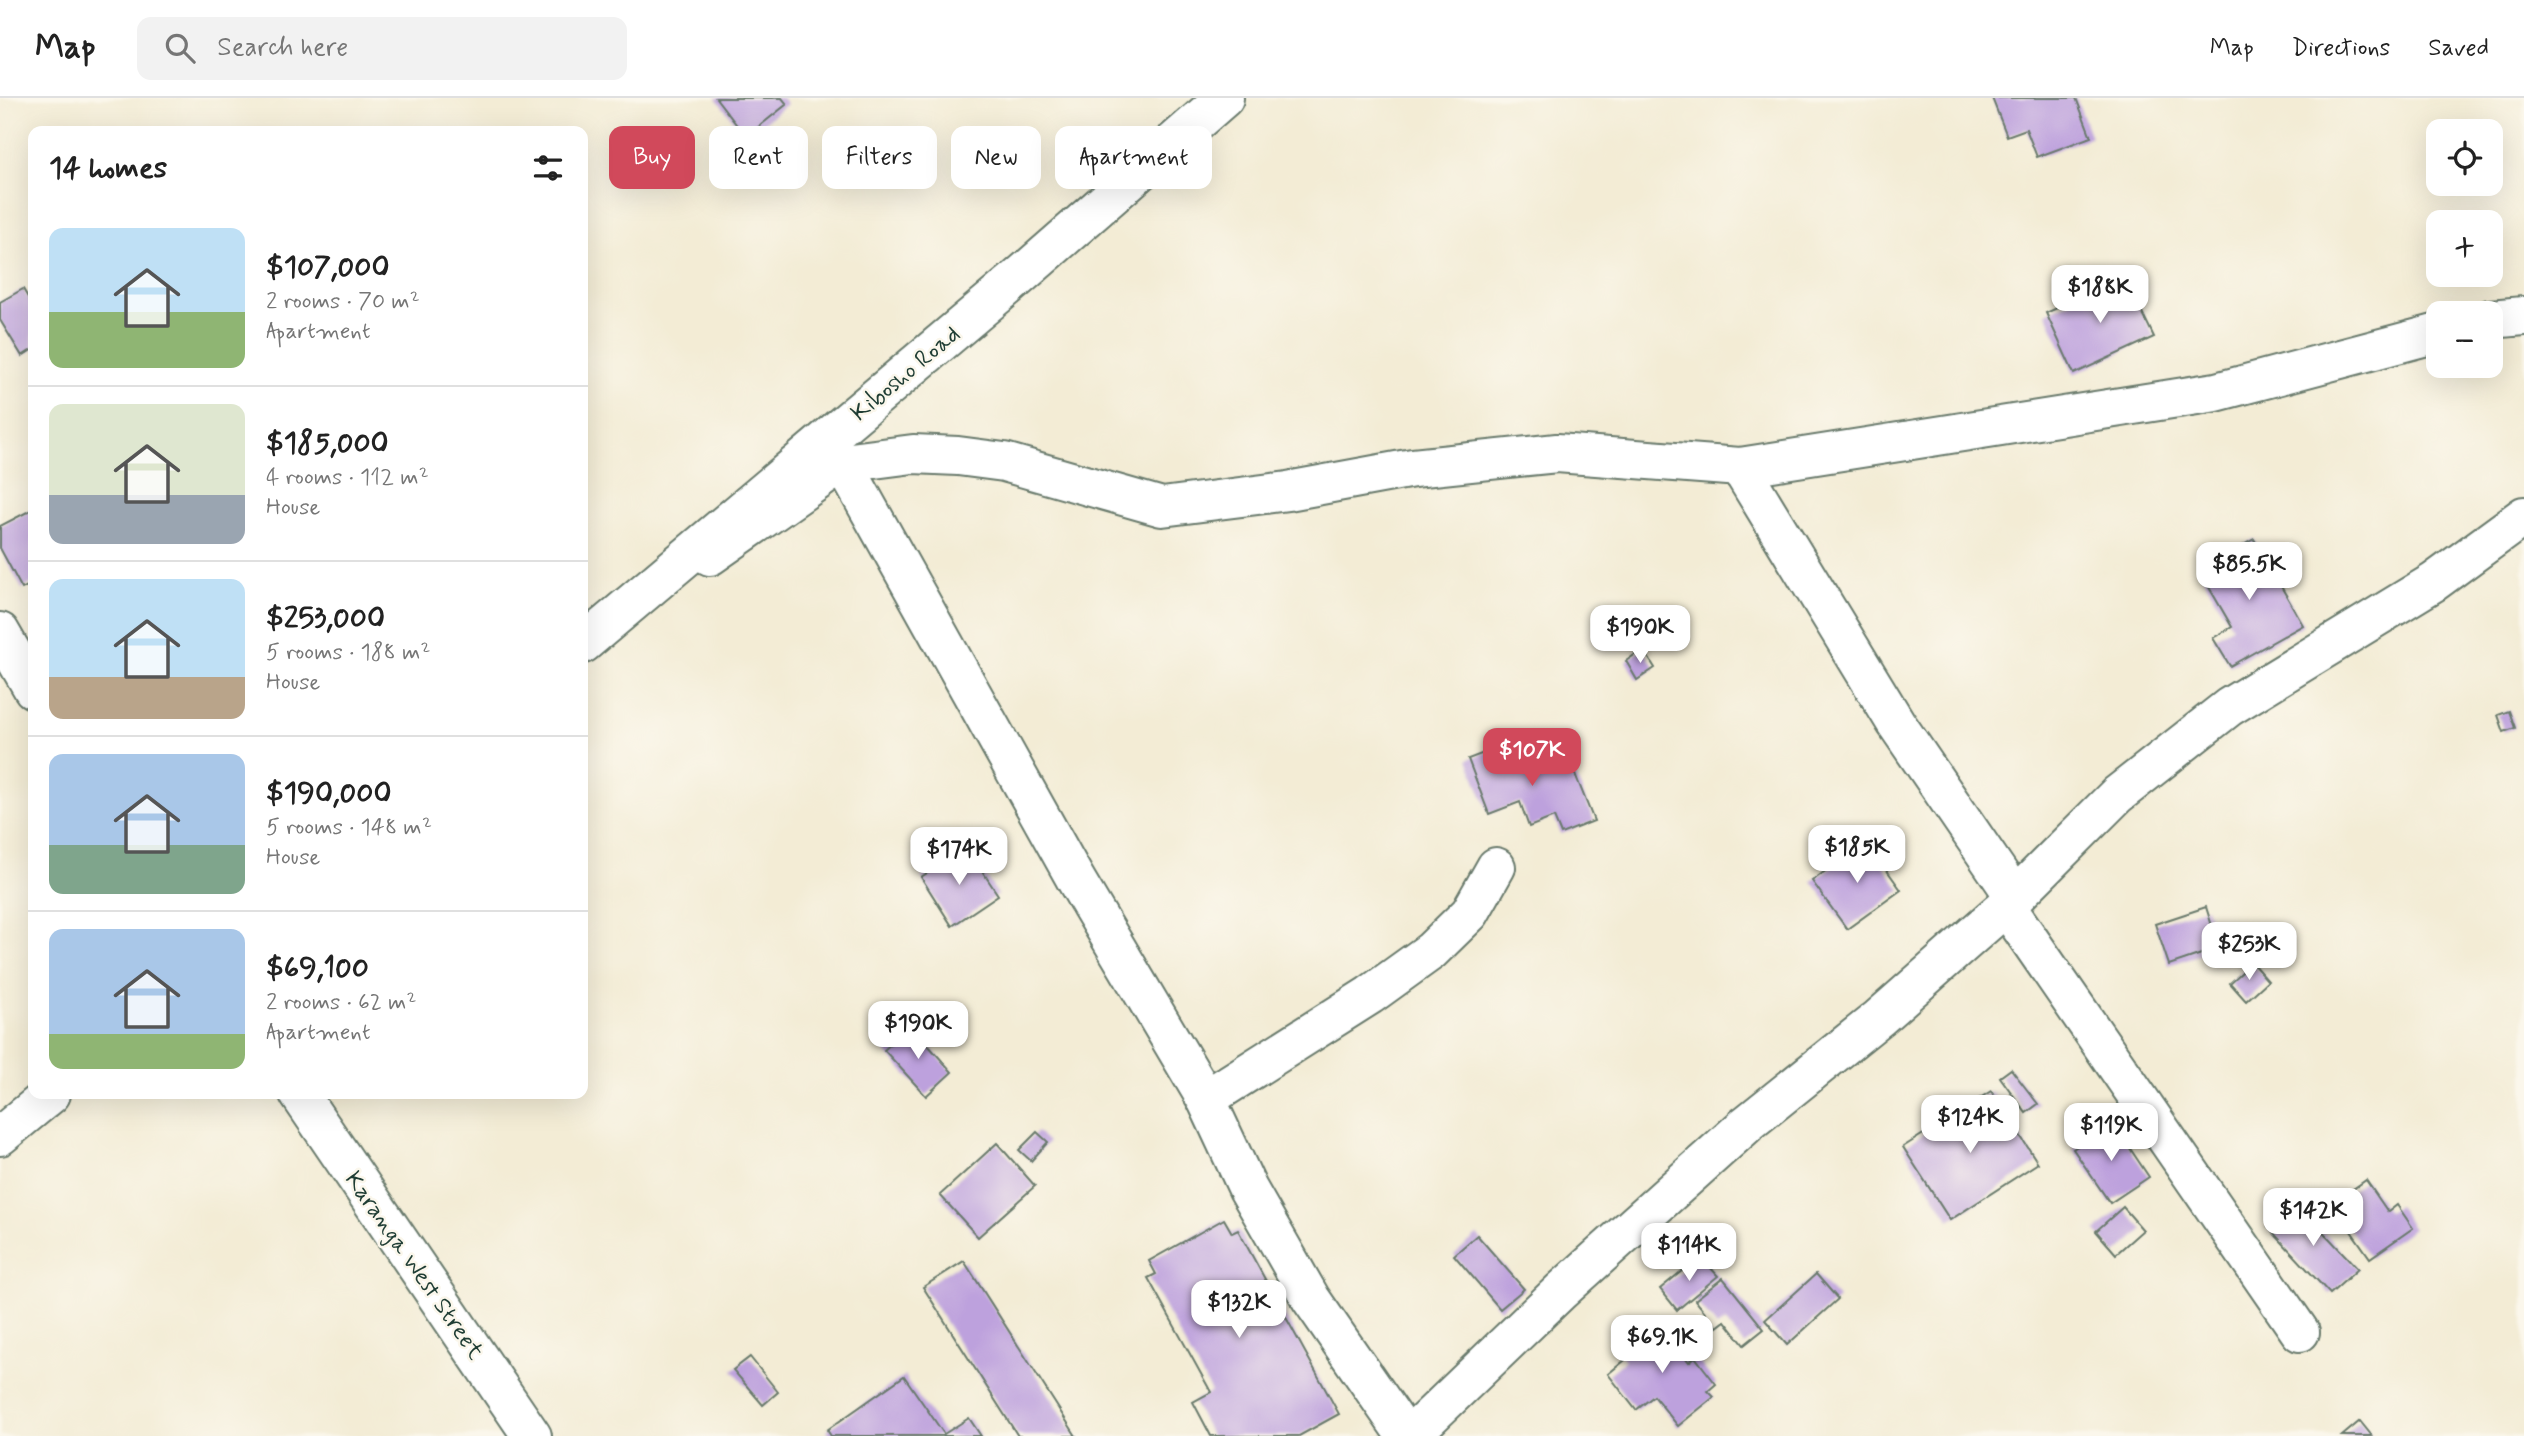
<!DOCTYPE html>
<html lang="en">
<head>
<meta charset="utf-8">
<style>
  :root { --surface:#fff; --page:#f2f2f2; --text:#222; --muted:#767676; --line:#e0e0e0; --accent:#d1495b }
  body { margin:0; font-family:Mynerve,sans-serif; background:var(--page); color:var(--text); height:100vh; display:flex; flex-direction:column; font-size:26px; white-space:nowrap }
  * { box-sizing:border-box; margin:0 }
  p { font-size:23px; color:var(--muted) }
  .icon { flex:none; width:38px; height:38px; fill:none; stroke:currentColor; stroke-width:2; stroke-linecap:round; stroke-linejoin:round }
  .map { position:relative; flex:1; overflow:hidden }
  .drawer { position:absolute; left:28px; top:28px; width:560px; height:973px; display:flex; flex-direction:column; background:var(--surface); border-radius:14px; box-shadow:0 7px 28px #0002 }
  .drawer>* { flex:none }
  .guide { position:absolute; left:609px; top:28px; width:665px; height:63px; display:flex; gap:14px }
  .tools { position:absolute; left:2426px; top:21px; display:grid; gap:14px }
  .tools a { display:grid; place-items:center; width:77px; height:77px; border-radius:14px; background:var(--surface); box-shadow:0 7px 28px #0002; font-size:35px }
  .price { position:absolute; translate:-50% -60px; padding:0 16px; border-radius:14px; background:#fff; color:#222; font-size:23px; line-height:46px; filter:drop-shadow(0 2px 4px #0008) }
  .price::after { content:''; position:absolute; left:50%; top:42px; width:21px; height:16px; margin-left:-10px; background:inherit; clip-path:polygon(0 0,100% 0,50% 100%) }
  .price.current { background:var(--accent); color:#fff }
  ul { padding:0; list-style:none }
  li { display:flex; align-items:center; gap:21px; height:175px; padding:0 21px }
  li+li { border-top:2px solid var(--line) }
  li span { display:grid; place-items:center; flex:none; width:196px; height:140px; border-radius:14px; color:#555 }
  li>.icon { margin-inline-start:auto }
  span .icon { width:84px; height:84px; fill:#fffc; stroke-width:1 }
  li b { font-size:30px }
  h2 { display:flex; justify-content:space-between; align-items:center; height:84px; padding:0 21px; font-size:30px }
  .pill { padding:0 24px; border-radius:14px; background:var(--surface); box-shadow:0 7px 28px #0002; font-size:24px; line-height:63px }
  .pill.current { background:var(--accent); color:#fff }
  header { display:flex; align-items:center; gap:42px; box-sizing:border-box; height:98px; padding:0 35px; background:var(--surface); border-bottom:2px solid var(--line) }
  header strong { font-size:33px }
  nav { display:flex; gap:38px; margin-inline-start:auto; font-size:24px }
  .search { width:490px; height:63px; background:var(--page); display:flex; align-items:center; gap:18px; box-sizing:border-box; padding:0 24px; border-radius:14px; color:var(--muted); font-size:26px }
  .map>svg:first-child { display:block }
  .building { fill:#bda1dd }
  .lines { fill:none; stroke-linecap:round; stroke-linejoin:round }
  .minor-casing { stroke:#697a6c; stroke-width:42 }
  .tertiary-casing { stroke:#697a6c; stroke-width:42 }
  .minor { stroke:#fff; stroke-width:38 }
  .tertiary { stroke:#fff; stroke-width:38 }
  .labels { text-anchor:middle; stroke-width:5; stroke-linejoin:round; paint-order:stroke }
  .street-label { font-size:24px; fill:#1f3d34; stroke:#fbf7ec }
</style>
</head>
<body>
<header>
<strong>Map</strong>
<div class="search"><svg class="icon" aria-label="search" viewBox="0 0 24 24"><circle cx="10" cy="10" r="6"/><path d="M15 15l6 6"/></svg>Search here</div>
<nav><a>Map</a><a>Directions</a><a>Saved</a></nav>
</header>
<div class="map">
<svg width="2524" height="1338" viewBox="0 0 2524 1338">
  <rect width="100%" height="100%" fill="#fbf7ec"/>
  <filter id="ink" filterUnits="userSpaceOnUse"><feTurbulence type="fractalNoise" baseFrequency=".0143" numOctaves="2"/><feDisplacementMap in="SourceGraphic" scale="14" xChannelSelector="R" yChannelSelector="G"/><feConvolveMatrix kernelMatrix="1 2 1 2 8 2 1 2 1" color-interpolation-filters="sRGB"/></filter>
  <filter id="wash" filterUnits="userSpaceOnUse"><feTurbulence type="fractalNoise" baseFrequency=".00686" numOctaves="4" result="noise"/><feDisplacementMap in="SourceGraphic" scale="28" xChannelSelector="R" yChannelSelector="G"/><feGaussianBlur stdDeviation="1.57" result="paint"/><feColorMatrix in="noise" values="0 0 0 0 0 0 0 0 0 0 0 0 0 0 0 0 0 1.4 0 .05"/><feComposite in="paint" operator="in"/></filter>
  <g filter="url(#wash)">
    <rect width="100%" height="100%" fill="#f3ecd5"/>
    <g id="blocks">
      <g class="building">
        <polygon points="716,0 782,0 787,6 746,39"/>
        <polygon points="1992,0 2076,0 2091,39 2037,59 2026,31 2007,38"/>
        <polygon points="2125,179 2154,239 2074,276 2046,215"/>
        <polygon points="23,191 33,208 33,251 22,258 0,222 0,204"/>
        <polygon points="33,411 33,485 22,491 0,450 0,428"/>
        <polygon points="2254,441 2303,527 2230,568 2213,540 2232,529 2199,472"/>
        <polygon points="1643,551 1655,570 1637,582 1626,563"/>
        <polygon points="2509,613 2515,630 2504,634 2498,617"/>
        <polygon points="1510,645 1522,674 1567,656 1594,723 1561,736 1554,719 1529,729 1520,704 1489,716 1468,661"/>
        <polygon points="1866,743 1901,792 1847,831 1812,783"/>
        <polygon points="967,750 998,797 952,828 921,779"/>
        <polygon points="2206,809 2219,850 2169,867 2155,826"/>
        <polygon points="2252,865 2268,883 2246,903 2230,885"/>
        <polygon points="911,928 952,974 926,998 884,952"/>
        <polygon points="2011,971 2038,1006 2026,1015 2000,979"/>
        <polygon points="1991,993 2038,1065 1950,1122 1903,1049"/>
        <polygon points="2113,1025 2149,1079 2110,1105 2073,1051"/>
        <polygon points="1037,1034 1048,1044 1031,1063 1019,1052"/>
        <polygon points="997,1045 1035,1088 978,1139 940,1097"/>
        <polygon points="2366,1082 2388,1114 2397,1107 2413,1130 2370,1160 2332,1106"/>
        <polygon points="2295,1104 2358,1171 2330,1196 2268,1129"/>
        <polygon points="2123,1109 2143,1132 2116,1156 2096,1133"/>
        <polygon points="1224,1121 1232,1135 1238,1132 1339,1316 1299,1338 1211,1338 1193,1304 1211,1294 1148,1180 1156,1176 1149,1163"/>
        <polygon points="1477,1137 1524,1191 1500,1211 1454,1157"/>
        <polygon points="1700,1158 1718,1178 1677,1212 1660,1191"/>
        <polygon points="964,1163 1076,1338 1018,1338 923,1189"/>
        <polygon points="1816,1176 1838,1201 1787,1247 1765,1222"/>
        <polygon points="1723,1180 1764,1231 1744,1247 1725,1223 1717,1229 1695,1202"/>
        <polygon points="1656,1222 1689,1264 1695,1259 1716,1286 1708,1293 1714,1299 1678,1328 1654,1298 1636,1312 1608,1276 1625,1262 1617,1252"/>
        <polygon points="750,1259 778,1294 763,1307 733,1272"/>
        <polygon points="904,1278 944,1336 969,1320 981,1338 831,1338 827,1332"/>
        <polygon points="2360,1323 2372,1338 2342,1338"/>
      </g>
    </g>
  </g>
  <g filter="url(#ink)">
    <use href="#blocks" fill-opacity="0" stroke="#697a6c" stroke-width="2"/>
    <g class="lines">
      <g class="minor-casing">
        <g id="minor">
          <polyline points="2490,221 2524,218"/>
          <polyline points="843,365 913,356 958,358 1004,364 1162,409 1288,393 1413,370 1557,355 1740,369 2216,294 2438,235"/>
          <polyline points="1740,369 1896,625 2015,799"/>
          <polyline points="710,458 843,365 1076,782 1206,1001 1248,1091 1311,1201 1406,1338"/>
          <polyline points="0,534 33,591"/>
          <polyline points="2006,808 2300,1234"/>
          <polyline points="299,996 532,1338"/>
          <polyline points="1206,1001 1370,897 1431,853 1470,815 1496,769"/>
          <polyline points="1410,1338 1561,1193 1747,1026 1879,920 2006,808 2117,697 2229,609 2434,484 2524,418"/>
        </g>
      </g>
      <g class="tertiary-casing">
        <g id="tertiary">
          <polyline points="583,546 1019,179 1224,0"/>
          <polyline points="0,1038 51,996"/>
        </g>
      </g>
      <use href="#minor" class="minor"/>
      <use href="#tertiary" class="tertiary"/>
    </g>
  </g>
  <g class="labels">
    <g class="street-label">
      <text transform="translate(905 275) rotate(-40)" y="8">Kibosho Road</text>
      <text transform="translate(415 1167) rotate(55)" y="8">Karanga West Street</text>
    </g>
  </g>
</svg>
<div class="tools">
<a><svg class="icon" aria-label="locate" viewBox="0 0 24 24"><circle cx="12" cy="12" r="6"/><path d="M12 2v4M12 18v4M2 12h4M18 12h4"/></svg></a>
<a>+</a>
<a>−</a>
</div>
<b class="price" style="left:2100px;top:227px">$188K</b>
<b class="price" style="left:2249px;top:504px">$85.5K</b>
<b class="price" style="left:1640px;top:567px">$190K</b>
<b class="price current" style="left:1532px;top:690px">$107K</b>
<b class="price" style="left:1857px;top:787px">$185K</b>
<b class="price" style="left:959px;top:789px">$174K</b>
<b class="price" style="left:2249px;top:884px">$253K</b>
<b class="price" style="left:918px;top:963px">$190K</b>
<b class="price" style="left:1970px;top:1057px">$124K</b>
<b class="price" style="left:2111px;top:1065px">$119K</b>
<b class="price" style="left:2313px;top:1150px">$142K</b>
<b class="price" style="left:1689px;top:1185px">$114K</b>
<b class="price" style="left:1239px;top:1242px">$132K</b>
<b class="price" style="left:1662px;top:1277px">$69.1K</b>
<div class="guide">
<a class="pill current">Buy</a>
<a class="pill">Rent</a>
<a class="pill">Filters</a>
<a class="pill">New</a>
<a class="pill">Apartment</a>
</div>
<section class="drawer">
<h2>14 homes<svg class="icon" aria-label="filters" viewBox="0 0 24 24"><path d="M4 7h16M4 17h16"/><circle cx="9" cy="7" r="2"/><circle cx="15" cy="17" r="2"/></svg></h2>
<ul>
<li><span style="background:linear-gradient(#bfe0f5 60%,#8fb573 0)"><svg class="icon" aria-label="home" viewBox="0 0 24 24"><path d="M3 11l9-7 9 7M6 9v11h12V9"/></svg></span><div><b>$107,000</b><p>2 rooms · 70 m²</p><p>Apartment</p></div></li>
<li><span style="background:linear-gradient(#dfe7d0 65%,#9aa5b1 0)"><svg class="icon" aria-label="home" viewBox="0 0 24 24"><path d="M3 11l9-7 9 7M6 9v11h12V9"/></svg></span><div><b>$185,000</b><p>4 rooms · 112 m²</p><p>House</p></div></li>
<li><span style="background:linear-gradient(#bfe0f5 70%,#b9a48a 0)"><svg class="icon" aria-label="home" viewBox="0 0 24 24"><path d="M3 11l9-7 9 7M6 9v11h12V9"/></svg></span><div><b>$253,000</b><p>5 rooms · 188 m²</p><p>House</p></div></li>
<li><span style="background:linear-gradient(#a9c7e8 65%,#7fa58c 0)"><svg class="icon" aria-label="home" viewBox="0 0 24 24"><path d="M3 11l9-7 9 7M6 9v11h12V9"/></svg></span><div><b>$190,000</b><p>5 rooms · 148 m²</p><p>House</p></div></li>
<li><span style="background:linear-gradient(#a9c7e8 75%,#8fb573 0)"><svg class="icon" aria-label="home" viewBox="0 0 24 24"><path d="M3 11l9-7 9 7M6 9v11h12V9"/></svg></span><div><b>$69,100</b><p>2 rooms · 62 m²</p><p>Apartment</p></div></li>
</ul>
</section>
</div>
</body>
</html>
